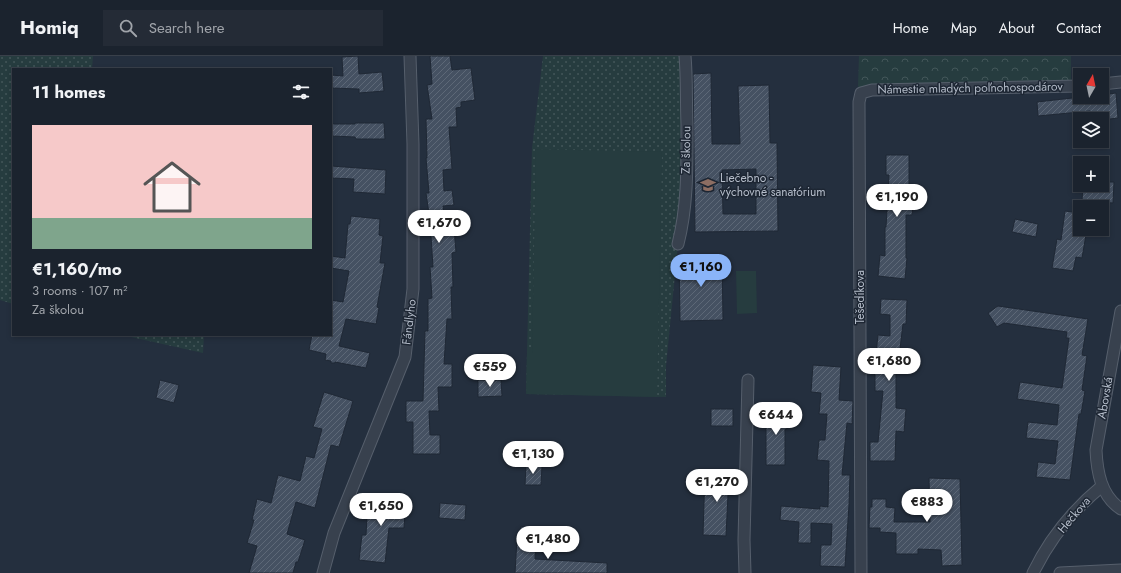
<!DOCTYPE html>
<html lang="en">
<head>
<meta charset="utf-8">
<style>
  :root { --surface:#1b232e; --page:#242b36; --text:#f1f3f6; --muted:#a0a4aa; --line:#39404a; --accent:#8ab4f8 }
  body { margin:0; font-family:Jost,sans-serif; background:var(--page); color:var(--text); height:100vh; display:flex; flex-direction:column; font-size:15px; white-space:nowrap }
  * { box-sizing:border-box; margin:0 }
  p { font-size:13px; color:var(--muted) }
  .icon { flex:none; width:22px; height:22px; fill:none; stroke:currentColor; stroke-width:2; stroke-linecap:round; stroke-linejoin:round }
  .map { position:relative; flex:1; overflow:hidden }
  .details { position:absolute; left:12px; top:12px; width:320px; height:268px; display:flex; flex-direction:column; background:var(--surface); border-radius:0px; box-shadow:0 2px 6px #0003,0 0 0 1px var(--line) }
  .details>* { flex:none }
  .needle { width:26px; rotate:9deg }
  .controls { position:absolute; left:1073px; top:12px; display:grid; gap:8px }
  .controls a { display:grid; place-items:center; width:36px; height:36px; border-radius:0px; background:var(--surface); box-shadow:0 2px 6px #0003,0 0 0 1px var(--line); font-size:20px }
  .price { position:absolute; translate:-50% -34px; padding:0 9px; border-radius:14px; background:#fff; color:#222; font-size:13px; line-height:26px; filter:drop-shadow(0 1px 2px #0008) }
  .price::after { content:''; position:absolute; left:50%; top:24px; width:12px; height:9px; margin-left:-6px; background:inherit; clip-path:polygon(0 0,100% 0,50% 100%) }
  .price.current { background:var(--accent); color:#111 }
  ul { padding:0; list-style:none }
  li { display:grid; align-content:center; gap:8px; height:212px; padding:0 20px }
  li span { display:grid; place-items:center; height:124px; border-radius:0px; color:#555 }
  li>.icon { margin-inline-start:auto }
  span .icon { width:72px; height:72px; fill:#fffc; stroke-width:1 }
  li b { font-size:17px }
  h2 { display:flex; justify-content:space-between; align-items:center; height:48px; padding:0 20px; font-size:17px }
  header { display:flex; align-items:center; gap:24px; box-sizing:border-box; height:56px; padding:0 20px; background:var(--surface); border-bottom:1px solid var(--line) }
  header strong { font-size:19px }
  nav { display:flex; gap:22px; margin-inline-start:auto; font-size:14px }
  .search { width:280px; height:36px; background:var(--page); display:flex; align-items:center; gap:10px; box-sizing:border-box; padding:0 14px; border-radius:0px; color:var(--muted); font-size:15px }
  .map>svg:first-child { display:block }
  .grass { fill:url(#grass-dots) }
  .park { fill:url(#park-crowns) }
  .pitch { fill:#263c3f }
  .building { fill:url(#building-hatch); stroke:#1f2835; fill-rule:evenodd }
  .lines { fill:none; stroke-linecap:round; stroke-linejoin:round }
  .street-casing { stroke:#565f6c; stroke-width:13 }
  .street { stroke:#38414e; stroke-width:11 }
  .labels { text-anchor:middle; stroke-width:3; stroke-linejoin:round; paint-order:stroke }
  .street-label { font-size:12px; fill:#b4bcc9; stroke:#1d2633 }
  .poi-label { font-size:12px; fill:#b4bcc9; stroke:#1d2633; text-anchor:start }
</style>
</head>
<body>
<header>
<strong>Homiq</strong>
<div class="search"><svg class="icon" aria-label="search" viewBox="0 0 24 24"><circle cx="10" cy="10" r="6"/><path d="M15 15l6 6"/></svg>Search here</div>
<nav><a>Home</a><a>Map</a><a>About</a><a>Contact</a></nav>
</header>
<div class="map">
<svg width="1121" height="517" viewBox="0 0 1121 517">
  <defs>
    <pattern id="grass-dots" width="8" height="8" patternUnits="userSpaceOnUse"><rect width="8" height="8" fill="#263c3f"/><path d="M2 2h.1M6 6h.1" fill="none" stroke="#435659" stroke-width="1.8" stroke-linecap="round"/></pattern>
    <pattern id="park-crowns" width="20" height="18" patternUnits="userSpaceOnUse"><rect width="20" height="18" fill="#263c3f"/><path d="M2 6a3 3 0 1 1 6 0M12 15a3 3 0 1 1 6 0" fill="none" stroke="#435659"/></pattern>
    <pattern id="building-hatch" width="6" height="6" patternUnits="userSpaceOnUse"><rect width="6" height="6" fill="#455162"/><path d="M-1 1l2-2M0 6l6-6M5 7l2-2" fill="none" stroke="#5d6877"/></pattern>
  </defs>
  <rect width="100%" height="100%" fill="#242f3e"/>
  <g class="grass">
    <polygon points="0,0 93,0 92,13 13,13 13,248 0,244"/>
    <polygon points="543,0 685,0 686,14 678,188 666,310 666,341 526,338 532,92"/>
    <polygon points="122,279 204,279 203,297"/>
  </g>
  <polygon class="park" points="859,0 1071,0 1071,31 861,37 858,30"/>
  <g class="pitch">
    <polygon points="536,93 662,96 657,341 526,338 527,297 532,297"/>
    <polygon points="736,215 756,215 757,257 737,258"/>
  </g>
  <g class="building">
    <polygon points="358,0 359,18 382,16 384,35 359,37 359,33 331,32 331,19 343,20 342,1"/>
    <polygon points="430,0 450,0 452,14 471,12 475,44 461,46 461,51 456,52 457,71 449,71 452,113 443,114 444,135 452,134 454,149 443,150 446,173 454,172 456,196 452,197 453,231 451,231 452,263 447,263 444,308 452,308 452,331 438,331 439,355 429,355 430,379 440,379 440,398 413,398 413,366 406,366 406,345 423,345 425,275 428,275 428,243 432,242 430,211 433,211 430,165 426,137 429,137 426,102 427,102 426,63 432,63 427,29 432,28"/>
    <path d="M711,17l1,71h28l-2,-58 31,-1 1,58h7l1,88 -83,1 -2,-158zM756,113v45h-33l-1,-44z"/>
    <polygon points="1116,37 1118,62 1102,64 1091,63 1090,55 1038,60 1037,46 1081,41 1102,41 1102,39"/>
    <polygon points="355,67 384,67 385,83 356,83 355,81 331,80 331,68 355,68"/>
    <polygon points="886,99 909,99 909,140 914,140 912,159 906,159 906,202 907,202 905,223 878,220 880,199 885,200 885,171 886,171 889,119 886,119"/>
    <polygon points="331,110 386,114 385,138 353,136 354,123 331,122"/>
    <polygon points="1102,126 1114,126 1113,147 1082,145 1083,129 1102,129"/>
    <polygon points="1065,155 1080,157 1080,173 1087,173 1082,202 1076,201 1073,215 1052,212 1057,183 1061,184"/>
    <polygon points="351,160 380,163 379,179 383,180 380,207 385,207 377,251 379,252 376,268 346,263 339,290 370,297 366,312 335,306 335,307 331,307 331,305 325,304 326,298 309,294 312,279 331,279 331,244 343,246 349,215 331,212 331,200 345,202 348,168 350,168"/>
    <polygon points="1015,163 1038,168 1036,181 1012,176"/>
    <polygon points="679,200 722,200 723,264 680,265"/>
    <polygon points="881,243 907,244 906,268 903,268 899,301 896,300 896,352 906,353 904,376 896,375 895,405 870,405 870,386 878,386 883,335 875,335 875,307 878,279 890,280 890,259 880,258"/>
    <polygon points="998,250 1088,263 1082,299 1087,300 1082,334 1085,335 1081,358 1079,358 1070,424 1036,421 1038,406 1055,408 1058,385 1026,382 1028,366 1057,369 1059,349 1017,343 1020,326 1062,332 1069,282 1066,282 1067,276 1004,267 997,271 988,257"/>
    <polygon points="813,309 841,311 839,344 853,345 852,368 847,367 842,419 850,419 849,449 845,511 820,510 821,489 831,489 832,468 811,467 811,487 798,487 799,466 780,464 781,450 820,453 820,450 828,451 829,405 817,404 819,384 825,384 827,358 819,358 821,337 811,336"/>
    <polygon points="160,324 179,329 174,347 156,342"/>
    <polygon points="478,324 501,324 502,340 478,341"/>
    <polygon points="324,336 353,345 339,391 331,389 315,452 296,446 287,478 305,484 298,506 296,506 293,517 249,517 257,490 247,487 254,464 252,464 257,443 271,447 278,419 300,425 306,400 314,402 322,373 313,371"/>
    <rect x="711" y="353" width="22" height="17"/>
    <polygon points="766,353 788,353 787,373 785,373 785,409 766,409"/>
    <polygon points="526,409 542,410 541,429 525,429"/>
    <polygon points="705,416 733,417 733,439 728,439 726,480 703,479"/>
    <polygon points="929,422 960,423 962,509 942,510 941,494 918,493 918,498 896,498 896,477 880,476 880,472 869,472 870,451 872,451 872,443 886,443 886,451 895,452 894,466 930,466"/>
    <polygon points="368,442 406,444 404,472 389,472 385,507 359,504 362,479 366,479"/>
    <polygon points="440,447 466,449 465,464 439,462"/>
    <polygon points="521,470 536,475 535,503 607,507 607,517 515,517 517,483 521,484"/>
  </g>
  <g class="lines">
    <g class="street-casing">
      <g id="street">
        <polyline points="1102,28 1121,26"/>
        <path d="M678,188c10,-39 9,-80 9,-120 -1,-23 0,-46 -2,-68"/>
        <path d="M1121,255l-25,139c1,22 5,46 25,59"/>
        <polyline points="323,517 334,477 405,301 413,233 413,88 410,0"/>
        <polyline points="745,517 744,484 748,324"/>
        <polyline points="861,517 859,46 861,37 872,34 1080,30"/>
        <path d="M1033,517c16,-33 41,-64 69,-87"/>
        <polyline points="1060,517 1121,514"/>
      </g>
    </g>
    <use href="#street" class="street"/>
  </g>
  <defs>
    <g id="school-bare" transform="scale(1.2)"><path d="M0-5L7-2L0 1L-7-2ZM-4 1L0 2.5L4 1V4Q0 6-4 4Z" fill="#8d6e63" stroke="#1d2633" stroke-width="2.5" paint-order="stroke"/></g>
  </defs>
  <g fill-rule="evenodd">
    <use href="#school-bare" x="708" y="129"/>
  </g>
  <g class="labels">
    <g class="street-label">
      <text transform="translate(970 32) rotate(-1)" y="4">Námestie mladých poľnohospodárov</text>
      <text transform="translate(686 94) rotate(-89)" y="4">Za školou</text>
      <text transform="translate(860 241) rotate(-90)" y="4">Tešedíkova</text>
      <text transform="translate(409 266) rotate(-83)" y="4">Fándlyho</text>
      <text transform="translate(1105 342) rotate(-80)" y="4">Abovská</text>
      <text transform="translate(1074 459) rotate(-50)" y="4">Hečkova</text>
    </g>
    <g class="poi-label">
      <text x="720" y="126">Liečebno -<tspan x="720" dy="14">výchovné sanatórium</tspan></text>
    </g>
  </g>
</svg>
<div class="controls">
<a><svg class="needle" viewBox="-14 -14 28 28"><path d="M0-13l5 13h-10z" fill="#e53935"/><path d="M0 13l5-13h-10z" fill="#a0a4aa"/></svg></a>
<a><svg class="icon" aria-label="layers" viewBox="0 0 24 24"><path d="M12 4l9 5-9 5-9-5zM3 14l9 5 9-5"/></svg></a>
<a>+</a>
<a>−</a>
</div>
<b class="price" style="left:897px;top:162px">€1,190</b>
<b class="price" style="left:439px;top:188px">€1,670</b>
<b class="price current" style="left:701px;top:232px">€1,160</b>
<b class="price" style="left:889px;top:326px">€1,680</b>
<b class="price" style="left:490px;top:332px">€559</b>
<b class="price" style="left:776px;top:380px">€644</b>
<b class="price" style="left:533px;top:419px">€1,130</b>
<b class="price" style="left:717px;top:447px">€1,270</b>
<b class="price" style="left:927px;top:467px">€883</b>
<b class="price" style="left:381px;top:471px">€1,650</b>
<b class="price" style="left:548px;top:504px">€1,480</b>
<section class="details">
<h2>11 homes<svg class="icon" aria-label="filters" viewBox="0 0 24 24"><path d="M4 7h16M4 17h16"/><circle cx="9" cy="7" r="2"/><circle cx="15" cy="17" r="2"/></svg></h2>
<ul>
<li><span style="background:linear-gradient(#f6c9c9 75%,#7fa58c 0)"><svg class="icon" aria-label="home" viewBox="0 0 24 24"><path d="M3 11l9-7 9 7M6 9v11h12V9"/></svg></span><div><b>€1,160/mo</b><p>3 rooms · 107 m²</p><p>Za školou</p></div></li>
</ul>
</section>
</div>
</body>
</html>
